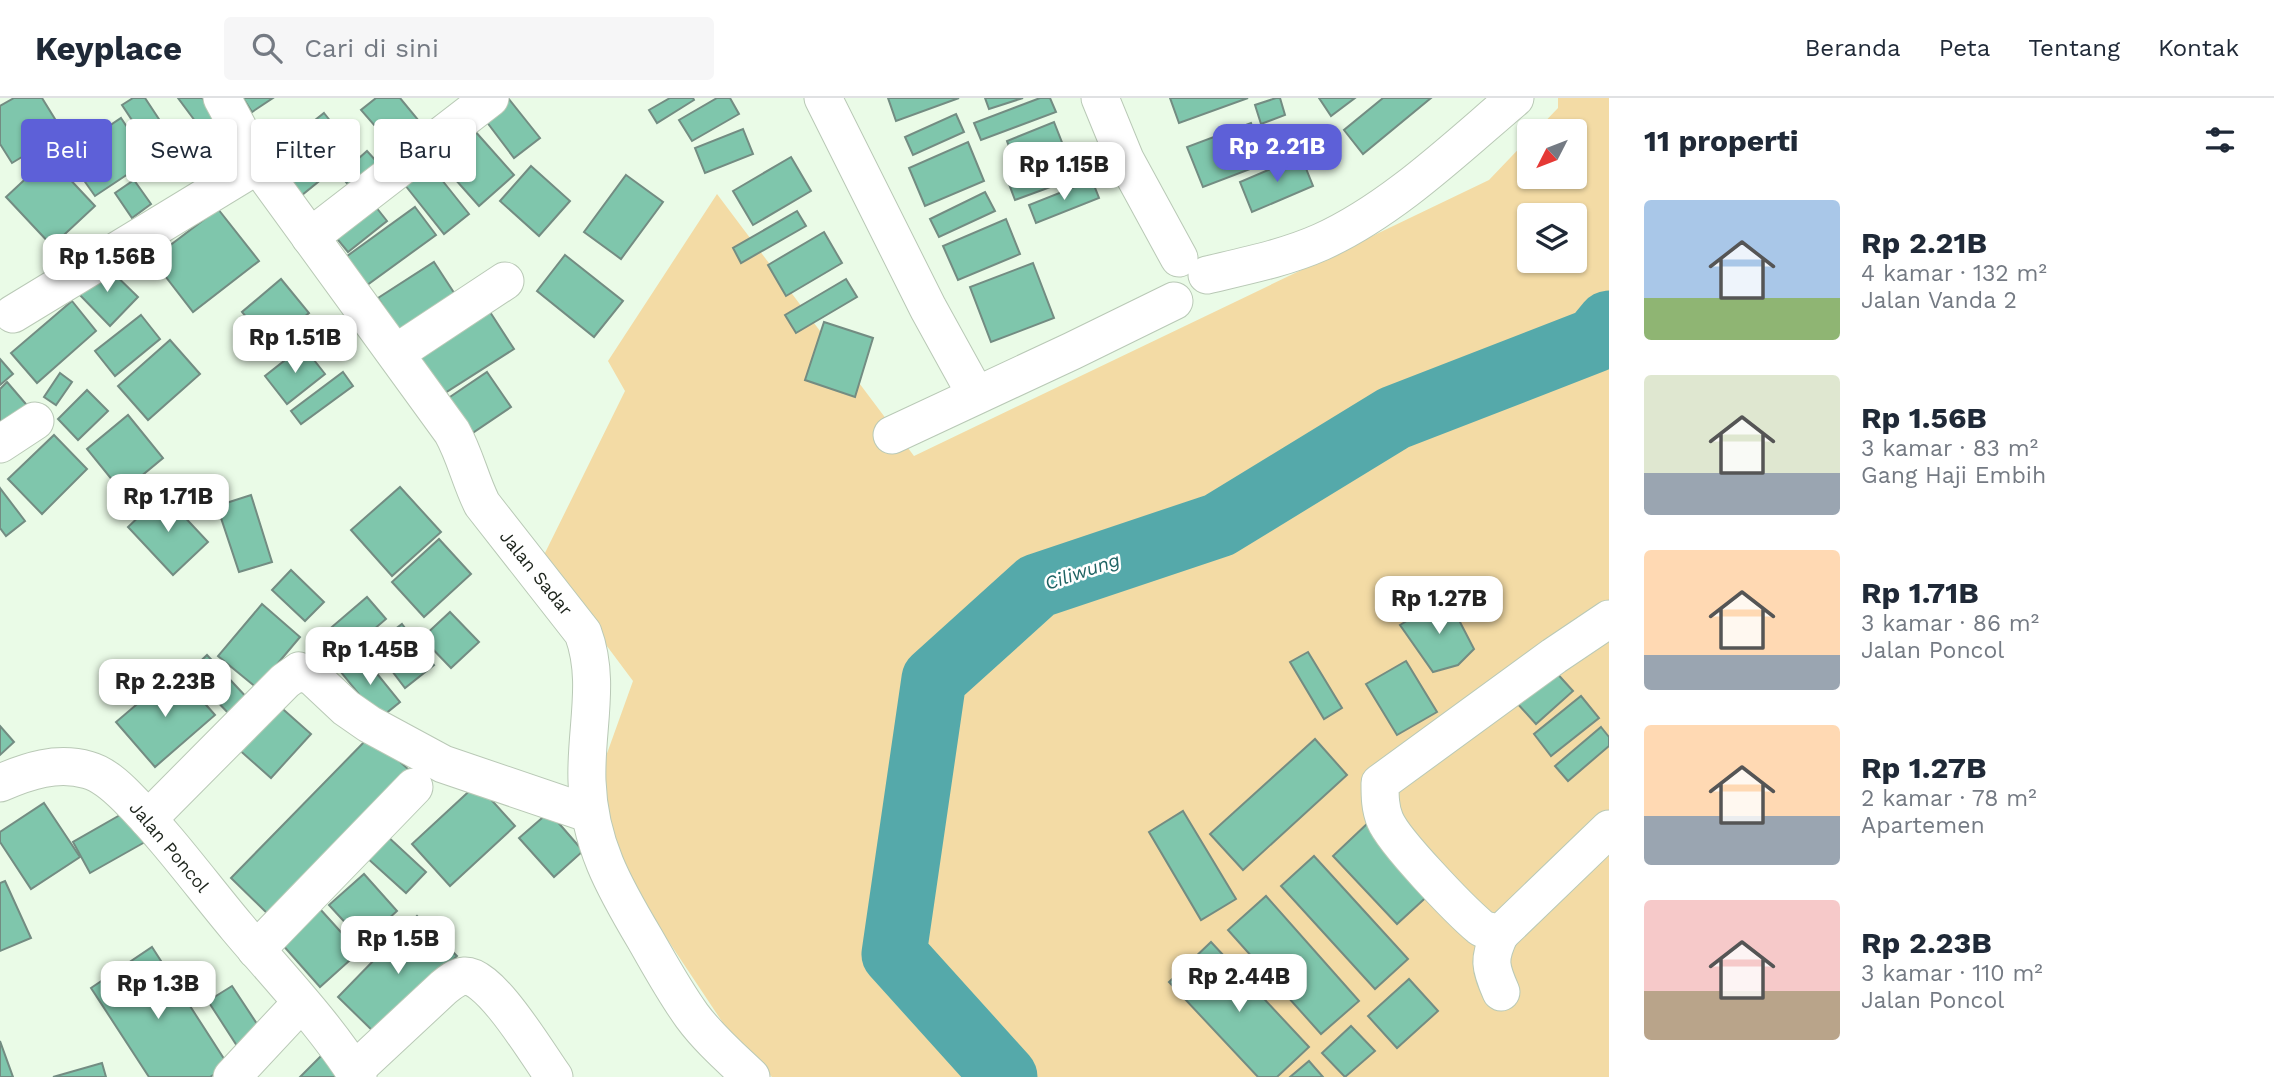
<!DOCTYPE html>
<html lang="id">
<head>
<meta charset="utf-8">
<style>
  :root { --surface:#fff; --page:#f6f6f7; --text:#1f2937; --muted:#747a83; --line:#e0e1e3; --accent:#5d60d8 }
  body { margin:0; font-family:"Work Sans",sans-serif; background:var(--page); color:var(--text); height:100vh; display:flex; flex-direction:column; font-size:26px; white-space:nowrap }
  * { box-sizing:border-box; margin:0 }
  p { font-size:23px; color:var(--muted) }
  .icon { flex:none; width:38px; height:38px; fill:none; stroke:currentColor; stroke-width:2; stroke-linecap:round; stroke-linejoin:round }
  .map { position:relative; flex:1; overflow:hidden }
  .details { display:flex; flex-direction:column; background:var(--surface); width:665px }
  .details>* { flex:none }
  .hud { position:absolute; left:21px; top:21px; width:665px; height:63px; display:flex; gap:14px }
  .needle { width:46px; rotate:228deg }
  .buttons { position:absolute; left:1517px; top:21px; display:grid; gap:14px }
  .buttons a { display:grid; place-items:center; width:70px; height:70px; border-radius:7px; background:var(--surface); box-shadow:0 2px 5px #0004; font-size:35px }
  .price { position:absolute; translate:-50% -60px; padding:0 16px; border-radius:14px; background:#fff; color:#222; font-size:23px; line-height:46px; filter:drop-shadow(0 2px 4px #0008) }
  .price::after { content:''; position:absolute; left:50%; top:42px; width:21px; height:16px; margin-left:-10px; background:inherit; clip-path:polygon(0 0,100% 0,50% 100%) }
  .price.selected { background:var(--accent); color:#fff }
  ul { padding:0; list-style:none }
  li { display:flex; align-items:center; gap:21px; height:175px; padding:0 35px }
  li span { display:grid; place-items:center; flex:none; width:196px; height:140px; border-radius:7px; color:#555 }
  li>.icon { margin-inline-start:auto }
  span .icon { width:84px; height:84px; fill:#fffc; stroke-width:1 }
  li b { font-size:30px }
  h2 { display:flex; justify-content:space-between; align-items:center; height:84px; padding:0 35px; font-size:30px }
  .pill { padding:0 24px; border-radius:7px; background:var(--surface); box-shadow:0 2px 5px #0004; font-size:24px; line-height:63px }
  .pill.selected { background:var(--accent); color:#fff }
  header { display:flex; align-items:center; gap:42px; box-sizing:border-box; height:98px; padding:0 35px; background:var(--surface); border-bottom:2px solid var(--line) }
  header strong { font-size:33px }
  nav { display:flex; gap:38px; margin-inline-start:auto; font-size:24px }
  .search { width:490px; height:63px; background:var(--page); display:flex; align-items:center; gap:18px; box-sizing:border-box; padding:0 24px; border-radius:7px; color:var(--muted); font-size:26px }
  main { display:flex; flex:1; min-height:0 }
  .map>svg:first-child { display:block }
  .green { fill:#f3dba5; fill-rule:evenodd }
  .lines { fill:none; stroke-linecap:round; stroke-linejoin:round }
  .river { stroke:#55a9aa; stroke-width:65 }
  .building { fill:#7fc6ac; stroke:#738c82; stroke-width:2 }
  .street-casing { stroke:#b9c9b6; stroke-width:39 }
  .street { stroke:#fff; stroke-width:37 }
  .labels { text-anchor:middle; stroke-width:5; stroke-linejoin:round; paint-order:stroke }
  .street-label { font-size:18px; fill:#20271f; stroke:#fff }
  .water-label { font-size:19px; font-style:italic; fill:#1e6363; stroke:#fff }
</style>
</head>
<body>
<header>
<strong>Keyplace</strong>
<div class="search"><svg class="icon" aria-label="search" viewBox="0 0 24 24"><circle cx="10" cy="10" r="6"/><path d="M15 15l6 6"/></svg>Cari di sini</div>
<nav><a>Beranda</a><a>Peta</a><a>Tentang</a><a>Kontak</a></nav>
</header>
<main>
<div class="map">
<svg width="1609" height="979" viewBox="0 0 1609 979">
  <rect width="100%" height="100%" fill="#eafbe7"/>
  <path class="green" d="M1558,0h51v979h-837l-37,-36 -92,-138 -52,-105 42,-117 -91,-122 83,-168 -17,-30 109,-167 197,262 575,-276 40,-42 1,39h45v-46h-39l22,-23zM1530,117h45v46h-45z"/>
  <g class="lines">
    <polyline class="river" points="1005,979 894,856 934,581 1037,488 1219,427 1394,320 1595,242 1609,225"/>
  </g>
  <g class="building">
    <polygon points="14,0 42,0 63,34 12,65 0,46 0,8"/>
    <polygon points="133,0 145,0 176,47 157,60 122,7"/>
    <polygon points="178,0 202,0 217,20 201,31"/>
    <polygon points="243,0 273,0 252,14"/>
    <polygon points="376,0 400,0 424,29 396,52 361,12"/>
    <polygon points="500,0 508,0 540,40 514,60 480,15"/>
    <polygon points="670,0 693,0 694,2 657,25 649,12"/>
    <polygon points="717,0 730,0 739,16 692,43 679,22"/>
    <polygon points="888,0 959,0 896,23"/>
    <polygon points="985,0 1023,0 989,11"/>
    <polygon points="1040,0 1050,0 1056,14 981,42 974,25"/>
    <polygon points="1170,0 1248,0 1179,25"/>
    <polygon points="1276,0 1280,0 1285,17 1261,26 1255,7"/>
    <polygon points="1319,0 1355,0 1331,18"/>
    <polygon points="1383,0 1431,0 1363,56 1344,32"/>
    <polygon points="324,15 355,54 302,97 270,58"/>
    <polygon points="956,16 964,34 913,57 905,39"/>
    <polygon points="121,20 149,62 95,98 66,57"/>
    <polygon points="1054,24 1063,47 1015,65 1007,43"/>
    <polygon points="1251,25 1266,65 1203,89 1187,49"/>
    <polygon points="743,31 753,56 705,75 695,50"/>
    <polygon points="474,32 514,77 479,108 439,63"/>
    <polygon points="968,44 984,83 925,108 909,70"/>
    <polygon points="1077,52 1086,76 1015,102 1006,78"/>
    <polygon points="367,53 386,74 358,98 340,77"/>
    <polygon points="1301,58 1313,88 1252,114 1240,84"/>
    <polygon points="49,59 95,108 52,148 6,99"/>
    <polygon points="791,59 811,93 753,127 733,93"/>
    <polygon points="426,62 469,116 444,136 401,82"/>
    <polygon points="531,68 570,103 539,138 500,103"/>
    <polygon points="626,77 663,104 621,161 584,134"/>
    <polygon points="134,82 151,106 132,120 115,95"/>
    <polygon points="1092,82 1099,100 1036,125 1029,107"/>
    <polygon points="985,94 995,113 939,139 930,121"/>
    <polygon points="368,99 387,123 348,154 329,131"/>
    <polygon points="415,109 436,137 363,190 343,161"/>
    <polygon points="218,111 259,163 193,214 152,161"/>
    <polygon points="797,113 806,128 741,165 733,150"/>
    <polygon points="1006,121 1020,156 958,182 943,148"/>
    <polygon points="824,134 842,165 786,198 768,167"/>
    <polygon points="565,157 623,203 594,239 537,193"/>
    <polygon points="434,164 460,204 404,240 378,200"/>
    <polygon points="103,165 138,199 110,228 76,193"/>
    <polygon points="1033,165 1054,220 991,244 970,189"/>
    <polygon points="281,181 309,215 269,247 242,214"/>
    <polygon points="846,181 857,199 796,235 785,217"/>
    <polygon points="72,203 96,233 37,285 11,255"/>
    <polygon points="490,214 514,251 437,300 413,263"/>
    <polygon points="141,217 160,241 115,278 95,253"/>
    <polygon points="824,224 873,240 855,299 805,282"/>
    <polygon points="170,242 200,276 148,322 118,288"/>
    <polygon points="303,248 325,276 287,306 265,278"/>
    <polygon points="0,261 13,276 0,287"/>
    <polygon points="343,274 353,288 301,326 291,313"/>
    <polygon points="487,274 511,309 471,336 447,301"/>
    <polygon points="60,275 72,284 56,307 44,299"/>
    <polygon points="7,284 31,312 0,339 0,291"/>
    <polygon points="87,292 108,313 78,342 58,321"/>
    <polygon points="128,317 163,360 122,394 87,351"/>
    <polygon points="54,337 87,371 42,416 8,381"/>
    <polygon points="400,389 441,434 392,478 351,432"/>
    <polygon points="0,390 25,423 6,438 0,430"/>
    <polygon points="163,396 208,444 173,477 128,429"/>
    <polygon points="251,397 272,464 239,474 217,408"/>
    <polygon points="439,441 471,476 424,519 392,484"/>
    <polygon points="291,472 324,504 305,523 272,492"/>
    <polygon points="367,499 386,521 345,556 326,534"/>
    <polygon points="1447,499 1474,551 1458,567 1433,574 1400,527"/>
    <polygon points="262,506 300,539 257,590 218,558"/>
    <polygon points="450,514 479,544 451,570 422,540"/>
    <polygon points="402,526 434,567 405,590 373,548"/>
    <polygon points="1308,554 1342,610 1324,621 1290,564"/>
    <polygon points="361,556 400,604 379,621 340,573"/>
    <polygon points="207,557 250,603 232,619 189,574"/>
    <polygon points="1406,563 1437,614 1397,637 1366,586"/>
    <polygon points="1553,571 1573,593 1536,626 1516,604"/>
    <polygon points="176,573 215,617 155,669 116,624"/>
    <polygon points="1581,598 1599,620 1551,658 1534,636"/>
    <polygon points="276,605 311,636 271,680 236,649"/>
    <polygon points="0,628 14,644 0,657"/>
    <polygon points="1601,629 1609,639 1609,648 1568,683 1555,668"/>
    <polygon points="371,637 410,673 270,818 231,780"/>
    <polygon points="1315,641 1347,677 1243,772 1210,736"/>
    <polygon points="477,686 515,728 450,788 412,746"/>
    <polygon points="44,705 80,759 31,791 0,744 0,734"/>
    <polygon points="127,713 145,744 90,775 73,744"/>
    <polygon points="1183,713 1236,801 1201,822 1149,734"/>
    <polygon points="549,714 583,753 554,779 519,740"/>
    <polygon points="1369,724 1433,793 1397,826 1333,758"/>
    <polygon points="386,737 426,774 406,795 366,759"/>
    <polygon points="1314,758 1408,861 1375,891 1281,788"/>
    <polygon points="364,776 397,813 363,844 329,807"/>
    <polygon points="5,783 31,840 0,853 0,785"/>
    <polygon points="1266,798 1359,903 1321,936 1228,832"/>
    <polygon points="320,811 359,854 320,889 281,845"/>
    <polygon points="417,818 457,858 378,938 338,899"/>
    <polygon points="1211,844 1309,949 1277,979 1258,979 1169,884"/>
    <polygon points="152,849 228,967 210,979 149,979 91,890"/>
    <polygon points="1409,881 1438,913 1397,950 1368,918"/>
    <polygon points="232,888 265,938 241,954 208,903"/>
    <polygon points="1351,928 1375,953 1345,979 1322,955"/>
    <polygon points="0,943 13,979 0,979"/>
    <polygon points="322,957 343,979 300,979"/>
    <polygon points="1309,963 1323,979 1290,979"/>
    <polygon points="102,965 106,979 53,979"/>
  </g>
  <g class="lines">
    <g class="street-casing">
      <g id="street">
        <path d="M222,0l36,67 194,267c13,23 18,48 30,72l101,129c18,48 2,98 4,148 2,62 27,106 58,158 15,26 29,52 47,77 17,23 39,42 59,61"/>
        <polyline points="823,0 928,210 976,297"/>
        <polyline points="1100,0 1125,61 1179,160"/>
        <polyline points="310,139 490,0"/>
        <path d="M1207,177c38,-9 78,-17 114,-33 71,-32 135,-94 194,-144"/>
        <polyline points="13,216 258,67"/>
        <polyline points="396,255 505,183"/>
        <polyline points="892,337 1072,253 1174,203"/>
        <polyline points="0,346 35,323"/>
        <path d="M1609,521l-55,37 -174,127c0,13 0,25 5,37 9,22 75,90 95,107 5,4 14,5 20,7l109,-105"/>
        <path d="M0,685c28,-12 57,-22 88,-13 15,4 28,16 39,27 40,40 74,87 110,130 41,49 87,96 121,150"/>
        <polyline points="148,721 285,583 299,573 313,579 346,610 369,626 443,666 590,716"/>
        <path d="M1500,836c-12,25 -10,33 1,58"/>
        <polyline points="256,852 414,689"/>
        <path d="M354,973l88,-82c7,-6 13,-12 23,-13 26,-1 73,79 89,101"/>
        <polyline points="232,979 301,905"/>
      </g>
    </g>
    <use href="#street" class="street"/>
  </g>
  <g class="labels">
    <g class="street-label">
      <text transform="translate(536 475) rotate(51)" y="6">Jalan Sadar</text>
      <text transform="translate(169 749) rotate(50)" y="6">Jalan Poncol</text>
    </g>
    <g class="water-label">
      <text transform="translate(1082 473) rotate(-19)" y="7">Ciliwung</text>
    </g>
  </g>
</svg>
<div class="buttons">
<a><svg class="needle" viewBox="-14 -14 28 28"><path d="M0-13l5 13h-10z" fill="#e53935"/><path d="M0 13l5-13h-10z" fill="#747a83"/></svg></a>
<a><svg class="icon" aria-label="layers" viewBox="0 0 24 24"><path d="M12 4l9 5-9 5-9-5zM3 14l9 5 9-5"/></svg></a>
</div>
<b class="price selected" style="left:1277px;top:86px">Rp 2.21B</b>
<b class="price" style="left:1064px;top:104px">Rp 1.15B</b>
<b class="price" style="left:107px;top:196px">Rp 1.56B</b>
<b class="price" style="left:295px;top:277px">Rp 1.51B</b>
<b class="price" style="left:168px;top:436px">Rp 1.71B</b>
<b class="price" style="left:1439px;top:538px">Rp 1.27B</b>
<b class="price" style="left:370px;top:589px">Rp 1.45B</b>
<b class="price" style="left:165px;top:621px">Rp 2.23B</b>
<b class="price" style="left:398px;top:878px">Rp 1.5B</b>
<b class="price" style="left:1239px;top:916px">Rp 2.44B</b>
<b class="price" style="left:158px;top:923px">Rp 1.3B</b>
<div class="hud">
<a class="pill selected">Beli</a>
<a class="pill">Sewa</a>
<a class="pill">Filter</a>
<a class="pill">Baru</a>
</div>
</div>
<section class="details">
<h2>11 properti<svg class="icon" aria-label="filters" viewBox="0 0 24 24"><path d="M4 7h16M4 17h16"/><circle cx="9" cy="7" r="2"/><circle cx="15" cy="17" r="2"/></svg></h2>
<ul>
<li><span style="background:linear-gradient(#a9c7e8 70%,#8fb573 0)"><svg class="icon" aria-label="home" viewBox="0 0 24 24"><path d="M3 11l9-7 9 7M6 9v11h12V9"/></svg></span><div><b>Rp 2.21B</b><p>4 kamar · 132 m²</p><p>Jalan Vanda 2</p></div></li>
<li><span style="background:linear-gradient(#dfe7d0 70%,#9aa5b1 0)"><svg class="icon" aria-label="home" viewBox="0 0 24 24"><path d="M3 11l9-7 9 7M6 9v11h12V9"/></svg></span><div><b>Rp 1.56B</b><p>3 kamar · 83 m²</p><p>Gang Haji Embih</p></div></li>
<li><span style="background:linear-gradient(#ffd9b3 75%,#9aa5b1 0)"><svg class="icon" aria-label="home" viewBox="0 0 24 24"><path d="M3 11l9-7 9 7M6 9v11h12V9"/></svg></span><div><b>Rp 1.71B</b><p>3 kamar · 86 m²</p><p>Jalan Poncol</p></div></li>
<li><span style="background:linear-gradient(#ffd9b3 65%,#9aa5b1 0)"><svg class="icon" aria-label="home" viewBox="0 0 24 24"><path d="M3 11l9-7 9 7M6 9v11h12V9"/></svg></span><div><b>Rp 1.27B</b><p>2 kamar · 78 m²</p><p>Apartemen</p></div></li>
<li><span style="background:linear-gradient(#f6c9c9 65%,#b9a48a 0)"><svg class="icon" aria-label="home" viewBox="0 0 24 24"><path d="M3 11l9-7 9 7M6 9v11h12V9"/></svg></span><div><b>Rp 2.23B</b><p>3 kamar · 110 m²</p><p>Jalan Poncol</p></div></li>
</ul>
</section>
</main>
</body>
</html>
